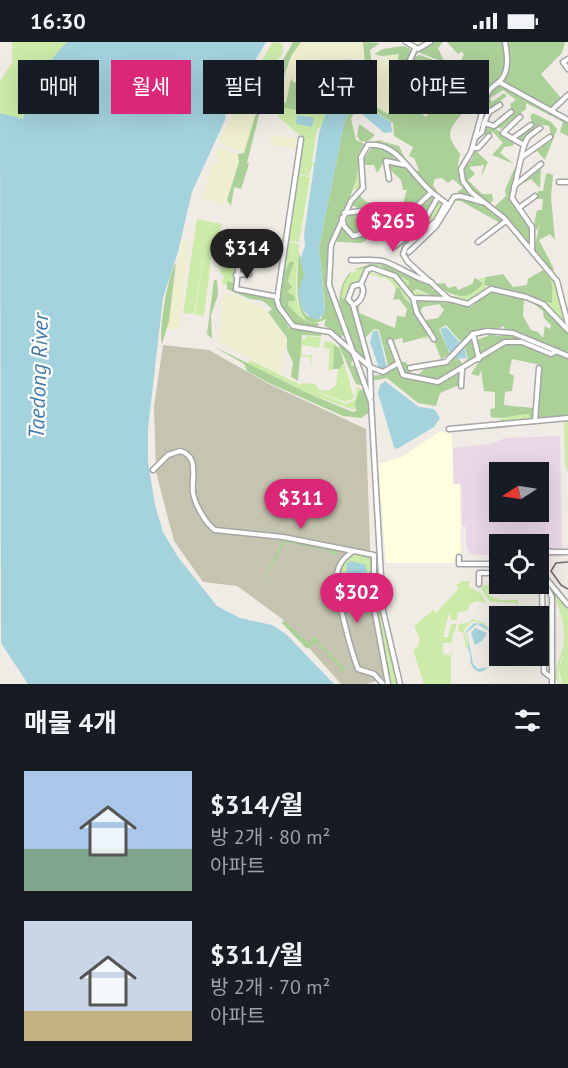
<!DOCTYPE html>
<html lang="ko">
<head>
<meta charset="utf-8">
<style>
  :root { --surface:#171b24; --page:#20242c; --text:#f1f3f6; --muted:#9ea1a6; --accent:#db2777 }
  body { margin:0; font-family:"PT Sans","Noto Sans KR",sans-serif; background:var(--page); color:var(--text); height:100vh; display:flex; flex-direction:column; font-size:22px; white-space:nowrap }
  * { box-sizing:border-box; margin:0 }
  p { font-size:20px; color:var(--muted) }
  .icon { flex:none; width:33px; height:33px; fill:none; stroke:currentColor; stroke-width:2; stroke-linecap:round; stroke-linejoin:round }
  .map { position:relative; height:642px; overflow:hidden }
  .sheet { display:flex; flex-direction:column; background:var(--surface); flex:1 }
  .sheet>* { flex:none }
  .hud { position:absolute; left:18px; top:18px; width:532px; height:54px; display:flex; gap:12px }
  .needle { width:39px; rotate:258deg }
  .controls { position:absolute; left:489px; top:420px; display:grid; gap:12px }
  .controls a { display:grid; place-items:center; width:60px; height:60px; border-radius:0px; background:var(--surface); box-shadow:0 6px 24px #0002; font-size:30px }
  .price { position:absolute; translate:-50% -51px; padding:0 14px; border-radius:21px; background:var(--accent); color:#fff; font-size:20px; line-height:39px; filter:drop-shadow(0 2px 3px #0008) }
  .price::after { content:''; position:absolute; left:50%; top:36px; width:18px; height:14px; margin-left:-9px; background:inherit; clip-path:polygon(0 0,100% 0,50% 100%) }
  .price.selected { background:#222; color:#fff }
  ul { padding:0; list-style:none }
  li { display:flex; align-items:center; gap:18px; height:150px; padding:0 24px }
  li span { display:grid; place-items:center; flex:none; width:168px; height:120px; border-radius:0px; color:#555 }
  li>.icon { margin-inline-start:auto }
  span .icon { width:72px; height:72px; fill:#fffc; stroke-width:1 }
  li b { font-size:26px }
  h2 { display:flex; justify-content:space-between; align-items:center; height:72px; padding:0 24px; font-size:26px }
  .chip { padding:0 21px; border-radius:0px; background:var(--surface); box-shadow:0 6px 24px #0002; font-size:21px; line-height:54px }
  .chip.selected { background:var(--accent); color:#fff }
  .status { display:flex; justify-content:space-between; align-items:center; height:42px; padding:0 30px; background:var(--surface); direction:ltr }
  .status svg { height:16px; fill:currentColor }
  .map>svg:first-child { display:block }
  .industrial { fill:#e9d6e6; fill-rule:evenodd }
  .education { fill:#fffede }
  .construction { fill:#c5c4b0 }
  .farmland { fill:#eeefcf }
  .grass { fill:#cceba9 }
  .forest { fill:#abd098 }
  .water { fill:#a4d3de }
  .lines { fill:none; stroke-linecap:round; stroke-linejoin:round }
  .minor-casing { stroke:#a6a6a6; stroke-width:7 }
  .minor { stroke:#fff; stroke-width:4 }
  .tram { stroke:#6d6d6d; stroke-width:1.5 }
  .labels { text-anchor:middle; stroke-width:4.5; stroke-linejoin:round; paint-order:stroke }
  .water-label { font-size:22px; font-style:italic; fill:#467ba9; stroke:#fff }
</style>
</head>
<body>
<div class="status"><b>16:30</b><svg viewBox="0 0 49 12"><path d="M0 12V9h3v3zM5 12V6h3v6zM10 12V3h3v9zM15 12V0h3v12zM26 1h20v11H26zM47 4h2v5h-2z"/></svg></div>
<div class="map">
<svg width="568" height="642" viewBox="0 0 568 642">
  <rect width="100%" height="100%" fill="#f0ece5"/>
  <path class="industrial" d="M560,394l2,121h-23l-1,-13h-38l-1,12 -28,-2 -5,-7v-20l-4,-1 -1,-42h-7l-1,-36 38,-4 14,-6zM500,430h38v40h-38z"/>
  <polygon class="education" points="440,389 452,392 453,442 460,443 461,513 458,521 386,521 378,422 402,415"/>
  <polygon class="construction" points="163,303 209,308 269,342 366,387 372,560 385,636 367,642 341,642 285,579 237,544 203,540 174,499 156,430 154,365"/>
  <g class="farmland">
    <polygon points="301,0 363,0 364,17 346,15 328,36 302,32 328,38 330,42 301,38 299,41 293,40 295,62 290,57 291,36 285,62 280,54 291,14"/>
    <polygon points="390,11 399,12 402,36 391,28 403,39 410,50 407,58 393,56 388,72 368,60 374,32 373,22 378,21 373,18 379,16 384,19 387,18 386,12"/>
    <polygon points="245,46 256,50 256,57 260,58 244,111 218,100"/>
    <polygon points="272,93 298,97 297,106 270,103"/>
    <polygon points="219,106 238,112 239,120 224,163 202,156 212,122 219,120 218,115 213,116"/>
    <polygon points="182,198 189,199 179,286 172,288 166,286"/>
    <polygon points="223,251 236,253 266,268 287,299 282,313 281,333 220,300"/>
  </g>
  <g class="grass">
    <path d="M12,0h55c-21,22 -38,47 -44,77l-23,-6v-32l12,-18v-15l6,-2 -6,1z"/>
    <polygon points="273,0 283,2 283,11 273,24 275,26 260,58 256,57 256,50 245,46"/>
    <polygon points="346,17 360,19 345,19 339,30 338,47 334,49 323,83 317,87 312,120 315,121 315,125 312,122 310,132 307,126 304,130 307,127 310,134 296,132 302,127 297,130 302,95 278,75 283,65 296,66 301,58 303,68 313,72 317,71 311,62 313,59 327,62 338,26"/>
    <polygon points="365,102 360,113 362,144 354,149 358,113"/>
    <polygon points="297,133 310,135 299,200 287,199"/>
    <path d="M440,157l4,4c-10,23 -35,32 -41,53l22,22 -1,2 -20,-18 -4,-10 5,-8 20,-17z"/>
    <polygon points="197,177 222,182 211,218 204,274 195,272 207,191 194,272 183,271"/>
    <polygon points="230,200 238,201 235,220 237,222 234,241 228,240 227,243 222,242 224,234 219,229 223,226 218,225 221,209"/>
    <path d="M287,200l12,2c0,22 -10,53 5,74l14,5c-15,0 -21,-8 -30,-18l4,-10 -6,-3 5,-8 -3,-3 5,-18 -8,7 -6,32z"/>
    <path d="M534,214l23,28 10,43 -28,-27 13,3c1,-28 -1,-23 -18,-45l-3,1z"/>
    <path d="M381,222l1,4 -11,-2c-8,13 -19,18 -25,32l5,7 -10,-8c1,-24 20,-32 40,-33z"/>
    <path d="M379,228l18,10 35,58 -11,2 8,-4 -19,-34c-13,-7 -13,-18 -27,-25l-2,2 -1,-2 -12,-3v-3l9,4z"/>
    <polygon points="397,234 409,239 414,248 432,254 442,253 446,256 412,254"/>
    <path d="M486,235l-2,9 7,2 -23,15 -22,-9c19,6 22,0 35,-13l-3,-2z"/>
    <polygon points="307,294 321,295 319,306 302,303 302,314 312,313 310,327 310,315 300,315 301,301"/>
    <polygon points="325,299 332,300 340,306 354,356 345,360 310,347 346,362 355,358 357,345 361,347 354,368 307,351 248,322 250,318 301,343 302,341 315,342 320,348 328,349 336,343 338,327 344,323 337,304 334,303 333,328 328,328 330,307 323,306"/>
    <polygon points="512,372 530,372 530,378 499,382 499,377"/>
    <polygon points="564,378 568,378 568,431 565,422"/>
    <polygon points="355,511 370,517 372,565 368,536 346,541 340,536 344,520"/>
    <path d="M375,522h3l5,62 15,58h-8c-9,-41 -15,-78 -15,-120z"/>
    <polygon points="462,539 469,539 469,545 482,552 486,561 477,559 470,562 467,569 458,570 457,578 452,578 449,571 443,595 448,595 451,582 457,582 452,597 453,606 452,601 443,601 443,612 452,612 453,607 453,613 442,613 451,614 451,642 424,642 413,608 418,604 420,597 414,584 433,568 436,571 459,546 456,543"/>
    <polygon points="483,543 489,543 489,553 500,558 518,558 518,568 516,561 490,560 481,547"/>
    <path d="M550,546l18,22v74h-6l-3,-16 5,-14c-6,10 -7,19 -4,30l-5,-6c0,-12 4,-17 7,-27 6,-22 -2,-44 -12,-63z"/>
    <polygon points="473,577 484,581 490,587 476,579 471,580 464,588 469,604 466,607 463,590 458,589 459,582 468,581"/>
  </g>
  <g class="forest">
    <polygon points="293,0 301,0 291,14 278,52 270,54 279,25"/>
    <path d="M363,0l17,1 -10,7 3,24 -22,45 5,21 9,4c-10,10 -5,23 -9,35 -7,29 -27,53 -27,84h-3l3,3v23l16,44 -4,5 -17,-13 2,-6c-37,20 -28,-50 -27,-67l6,24c-9,12 -7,29 2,40l14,3 4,-11 -6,-60 25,-124 18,-41v-16l3,-3z"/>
    <polygon points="432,0 443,0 438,6 447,25 446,47 443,50 432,43 410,39 407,27 413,15 420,13 436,19 442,27 438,18 418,10"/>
    <path d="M503,0c6,24 -2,36 -17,52l-12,-10 -16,10 -9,-1 2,-24 8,-5 5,-9 -2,-4 -4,3 -11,-12z"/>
    <polygon points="509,0 565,0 562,11 541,32 561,56 551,67 504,40"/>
    <path d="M402,4l7,2 2,4 -6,14 1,13 23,7 13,9 -7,3 5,5 15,-4 20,-13 8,10 -1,9 -5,1 -1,-7 -6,-2 -11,9 4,6c-15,20 -18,21 -3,42 -6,24 2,29 17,46l-20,-8 6,-4 -10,-9 -5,4 -6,-5 -7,1 -2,6 8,12 -9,-5 -42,-44 -15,-6 3,-2 21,6 7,14 10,11 3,-1 -5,-12 -5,-2 4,-9 -19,-11 -1,-13 -28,-18 -4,5 5,-9 22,13 2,-6 20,4 5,-3 11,8 4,-5 -5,-6 -8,-3 10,-6 -3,-5 -15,-1 -6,-10 -14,-9 1,-2 12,7v-9l-5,-3 2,-11 -17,2 -8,-2 9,-5z"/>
    <polygon points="291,36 293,40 297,41 301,38 330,42 326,62 322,61 322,57 314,50 313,60 306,63 305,68 302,67 302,59 296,68 283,65 278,58 282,55 282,60 286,61"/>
    <polygon points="499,41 568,79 568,94 560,90 563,80 526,61 526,67 501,87 497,85 507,75 513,73 510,62 516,58 503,48 490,56 492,60 504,51 507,54 488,68 478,92 490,47"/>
    <polygon points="260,58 262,61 247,121 249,122 241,147 234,145 231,164 227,158 239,120 238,112 244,111"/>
    <polygon points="533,71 551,80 557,87 545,118 537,109 528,112 551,94 549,84 540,82 523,99 517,97 533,83 530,74"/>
    <polygon points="359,82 375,93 367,100 360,99 357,94"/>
    <polygon points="486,83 496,87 515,101 512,104 504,105 500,111 514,122 492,113 503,101 493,90 487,93 483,92"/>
    <polygon points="372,105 390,108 399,118 386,117 377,131 374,123 363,123 362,120"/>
    <path d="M475,108l13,12 -7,15 3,-12 -15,2 6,7 -7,6 14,14h10l1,6 -4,5c-13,-11 -25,-19 -27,-36l10,-10z"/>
    <polygon points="388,120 409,128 429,151 405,173 397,172 397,164 403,161 407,148 403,148 401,138 388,126"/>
    <polygon points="515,125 511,158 530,185 532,204 501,170 493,166 506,154 505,148"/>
    <polygon points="541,126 540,146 531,137 522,142"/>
    <polygon points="548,131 553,133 551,155 555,198 550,192 539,198 554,227 552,231 534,207 540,181 537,189 534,182 537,168 542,168 543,157 537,157 538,149 543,149 546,132"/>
    <polygon points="358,152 366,160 374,161 375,165 361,168 352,163"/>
    <polygon points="431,152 436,156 420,179 404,192 387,185 351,192 345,182 349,172 362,170 364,180 407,175"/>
    <polygon points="456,156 482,162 504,178 500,181 461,159 454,159"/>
    <polygon points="342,181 350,196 376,192 361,201 337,200 338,196 334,198"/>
    <path d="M290,220h4l-6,19 4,6 -5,5 7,4 1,5h-6l-1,4c10,10 15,18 30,18l1,3c-19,4 -33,-5 -40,-23l6,-33z"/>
    <path d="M176,221l-7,58 -7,23c-4,-13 6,-70 14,-81z"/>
    <path d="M369,222c14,0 29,3 42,10 9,5 12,11 22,11l-1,5h6l4,5 -10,1 -15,-7 -5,3 -4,-2 1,-9 -27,-13 -1,-3 -28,5 -9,14 -3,13 11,9 15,56 -9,-7 -4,-7 -9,-30 -3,-1c-5,-12 -3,-35 9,-45 5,-5 12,-4 18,-8z"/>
    <path d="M543,228c12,12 9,18 9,33l-11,-2 21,20 -18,-17 -17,-8 -43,-11 2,-8 17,-3 10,13 14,-2 1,-6z"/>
    <path d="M475,236l8,5c-14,19 -30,15 -47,1l9,-1 3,5 8,-2 2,4 14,-6z"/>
    <polygon points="214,238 217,238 218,253 211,273 212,297 207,292"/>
    <polygon points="227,239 234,241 236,250 273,256 289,286 321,290 321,294 302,293 298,339 291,335 293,320 287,308 287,296 268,270 272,267 263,259 250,257 227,247"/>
    <path d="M396,246h3l6,11 8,6 16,31 -26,7 -1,-5 -8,2 7,22h5l6,11 7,1c10,-11 24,-8 34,-17l7,3 2,4 6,-6 -4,-13 7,-7 6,20 -39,23 -26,-5 -12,-6 -9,-31 -3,1 7,20 -1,3 -6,2 -9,-35 -5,-1 -9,9 6,27 -16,-58 4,-3v9l36,15 2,-12 8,1 2,-8 -8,-10 -6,1z"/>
    <path d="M491,248l33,9 -1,17 8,14 7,2 5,6 2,-12 5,3 1,-4 -7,-7 -1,-7 -17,-13 14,6 28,28v22l-63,-25 -1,-3c-17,10 -24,-4 -43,16l-15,-17 -7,4 11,25 -9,5 -15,-39 12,-2 6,-8 -5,-6 -16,3 -4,7 -3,-13 42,2 13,4z"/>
    <polygon points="489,291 497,294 512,293 553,309 509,298 480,314 476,298 488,294"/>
    <polygon points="336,297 353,312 351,323 356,324 364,344 356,342"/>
    <path d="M505,301h16l33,13 4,-2 10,3v60l-30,1 3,-53 -29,-6 -3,14 5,3 -2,15 -7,1 -1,13 29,3v11l-2,2 -2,-7c-12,0 -30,6 -38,3l-1,-8 5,-1v-16l-11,-1 -3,-21 -2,6 -8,-2 9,-14z"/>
    <polygon points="334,303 339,306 344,321 339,327 333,327"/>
    <polygon points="213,304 307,351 353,370 356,369 355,361 360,348 365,348 370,370 361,376 343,374 269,341 247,329 244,322"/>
    <polygon points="394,324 406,335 437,341 460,330 459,343 440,351 436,364 418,361 387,336 372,339 371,360 370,330 372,334 386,332"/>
    <polygon points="283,497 348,510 349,511 338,510 337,513 330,512 330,509 285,500 258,550"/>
    <polygon points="284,578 307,600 315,595 346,629 345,632 316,600 307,607 282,581"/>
  </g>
  <g class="water">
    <path d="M67,0h199l-26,45 -12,5 -3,28 -33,72 -14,60 -15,46 -15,131v33l7,43 8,27 15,25 39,49 23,12 32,7 14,9 48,50h-306l-27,-41 -1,-530 23,6c6,-29 23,-56 44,-77z"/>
    <path d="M346,18l16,3v20l-18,41 -25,124 6,64 -7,8c-20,-5 -24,-29 -13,-45l-5,-14 5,-16 -1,-11 15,-101 15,-42 4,-2 1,-17z"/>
    <polygon points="316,44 324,45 322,59 313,59"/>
    <polygon points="365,64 391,80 392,90 384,91 361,71"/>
    <polygon points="297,73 314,76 312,85 296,82"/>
    <polygon points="446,285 464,305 467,316 455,317 448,307 440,287"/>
    <polygon points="373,289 378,289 387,326 379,326 370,300"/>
    <polygon points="385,339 419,365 434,367 440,376 434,385 397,407 394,405 378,351 380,343"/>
    <polygon points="351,519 366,523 367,530 346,536 347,521"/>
    <path d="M474,581l9,1 8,7 5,-4 3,2 -1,2 -7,1 -14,-8 -10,8 6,32 5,5 11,-2 4,-13 6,-6c-1,6 -16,36 -27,18 -3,-6 0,-12 -5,-19l2,-1 -3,-15z"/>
    <polygon points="475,586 487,591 482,599 475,603 471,591"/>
  </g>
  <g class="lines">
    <g class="minor-casing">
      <g id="minor">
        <polyline points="406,0 418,7 430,0"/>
        <path d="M505,0c2,12 5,29 -5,39 -5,5 -10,6 -13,14l-16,57 -10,17 2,12 8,11 33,26 53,63 11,43"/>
        <polyline points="415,7 406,27 408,39 430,43 450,56 476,43 485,56"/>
        <polyline points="568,17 563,20 568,27"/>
        <polyline points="499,40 568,78"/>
        <polyline points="444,53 448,43 450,24"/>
        <polyline points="551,69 568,53"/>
        <polyline points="520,75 503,91 524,103 512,156 532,185 532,208"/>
        <polyline points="484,81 489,70 500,63"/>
        <polyline points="476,95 482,90 484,81 494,84 511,70"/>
        <polyline points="513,96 531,83"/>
        <polyline points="301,97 277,258 279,265 293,284 330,290 370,325 383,330 397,322"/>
        <polyline points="524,103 528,95 540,86"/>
        <polyline points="473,106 478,106 489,94"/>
        <polyline points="522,115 550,95"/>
        <polyline points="389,137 386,119 405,123"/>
        <polyline points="559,140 568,140"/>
        <polyline points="514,144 541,122"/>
        <polyline points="438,155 446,161 436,179 406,205 403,212 408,220 449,257"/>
        <polyline points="519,166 535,154"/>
        <polyline points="344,171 371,168 373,177 407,173 431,151"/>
        <polyline points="342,176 344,184 353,194 385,186 407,196"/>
        <polyline points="478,200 506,179"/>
        <polyline points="241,202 236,247 278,255"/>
        <path d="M395,204l27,-21 16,-28c-24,-15 -38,-56 -70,-52l-7,12 2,31 -12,13 -20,44 -2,40 42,117 12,209 17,73"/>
        <polyline points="409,210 436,184 454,155 460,154 482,160"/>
        <path d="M351,218c10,1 26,-2 35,2 11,4 37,20 45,20"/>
        <polyline points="236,233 249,232"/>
        <polyline points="413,256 417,271 434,297"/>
        <path d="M353,263c8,-3 13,-13 8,-21"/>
        <polyline points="473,292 479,317"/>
        <polyline points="390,299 403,333 438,340 505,300 522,300 551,312 557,309"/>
        <polyline points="410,326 446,320 473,292 487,289 513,291 568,314"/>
        <polyline points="461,344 462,327"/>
        <polyline points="371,355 370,325 353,263 348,257 353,244 361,242 367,228 372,226 395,234 413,256 449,257 468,262 491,247 526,255 543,262 568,288"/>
        <polyline points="535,379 539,326"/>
        <polyline points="449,387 568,376"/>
        <path d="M153,428l15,-15 12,-4c20,5 11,27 13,42 2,11 12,30 22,37l68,7 91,18v53l14,76"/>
        <polyline points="538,504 551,510"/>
        <path d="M352,510c-8,6 -14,12 -15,23 -2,18 14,76 21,94l16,5 9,10"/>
        <polyline points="538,510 568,510"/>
        <polyline points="459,515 459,522 500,522"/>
        <polyline points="538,527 568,563"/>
        <polyline points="479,542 479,531 494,531 494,522"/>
        <polyline points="501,542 537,543 542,546 544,630 552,636"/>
        <polyline points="547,546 552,555 552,642"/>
      </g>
    </g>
    <use href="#minor" class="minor"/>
    <polyline class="tram" points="568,520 556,521 551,529 561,543 568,547"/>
  </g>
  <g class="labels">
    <g class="water-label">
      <text transform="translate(38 334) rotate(-88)" y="8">Taedong River</text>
    </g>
  </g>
</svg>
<div class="controls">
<a><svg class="needle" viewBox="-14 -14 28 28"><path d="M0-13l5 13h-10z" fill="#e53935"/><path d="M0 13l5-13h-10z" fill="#9ea1a6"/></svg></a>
<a><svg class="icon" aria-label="locate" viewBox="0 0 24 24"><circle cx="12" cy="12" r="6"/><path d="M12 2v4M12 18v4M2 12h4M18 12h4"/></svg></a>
<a><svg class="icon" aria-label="layers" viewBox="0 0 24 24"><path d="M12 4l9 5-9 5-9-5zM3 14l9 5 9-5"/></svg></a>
</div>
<b class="price" style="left:393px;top:211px">$265</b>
<b class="price selected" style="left:247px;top:238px">$314</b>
<b class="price" style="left:301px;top:488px">$311</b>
<b class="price" style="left:357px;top:582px">$302</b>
<div class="hud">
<a class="chip">매매</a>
<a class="chip selected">월세</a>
<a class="chip">필터</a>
<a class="chip">신규</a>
<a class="chip">아파트</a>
</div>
</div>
<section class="sheet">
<h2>매물 4개<svg class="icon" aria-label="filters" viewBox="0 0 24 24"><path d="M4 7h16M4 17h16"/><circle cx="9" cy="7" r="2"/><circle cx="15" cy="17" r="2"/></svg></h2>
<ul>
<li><span style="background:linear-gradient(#a9c7e8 65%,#7fa58c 0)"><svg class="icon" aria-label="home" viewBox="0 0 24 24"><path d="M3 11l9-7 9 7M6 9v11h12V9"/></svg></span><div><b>$314/월</b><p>방 2개 · 80 m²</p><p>아파트</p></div></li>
<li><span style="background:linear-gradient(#c9d6e8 75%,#c2b280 0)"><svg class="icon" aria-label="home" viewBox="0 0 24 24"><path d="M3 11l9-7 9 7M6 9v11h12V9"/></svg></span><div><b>$311/월</b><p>방 2개 · 70 m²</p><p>아파트</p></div></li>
</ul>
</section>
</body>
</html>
